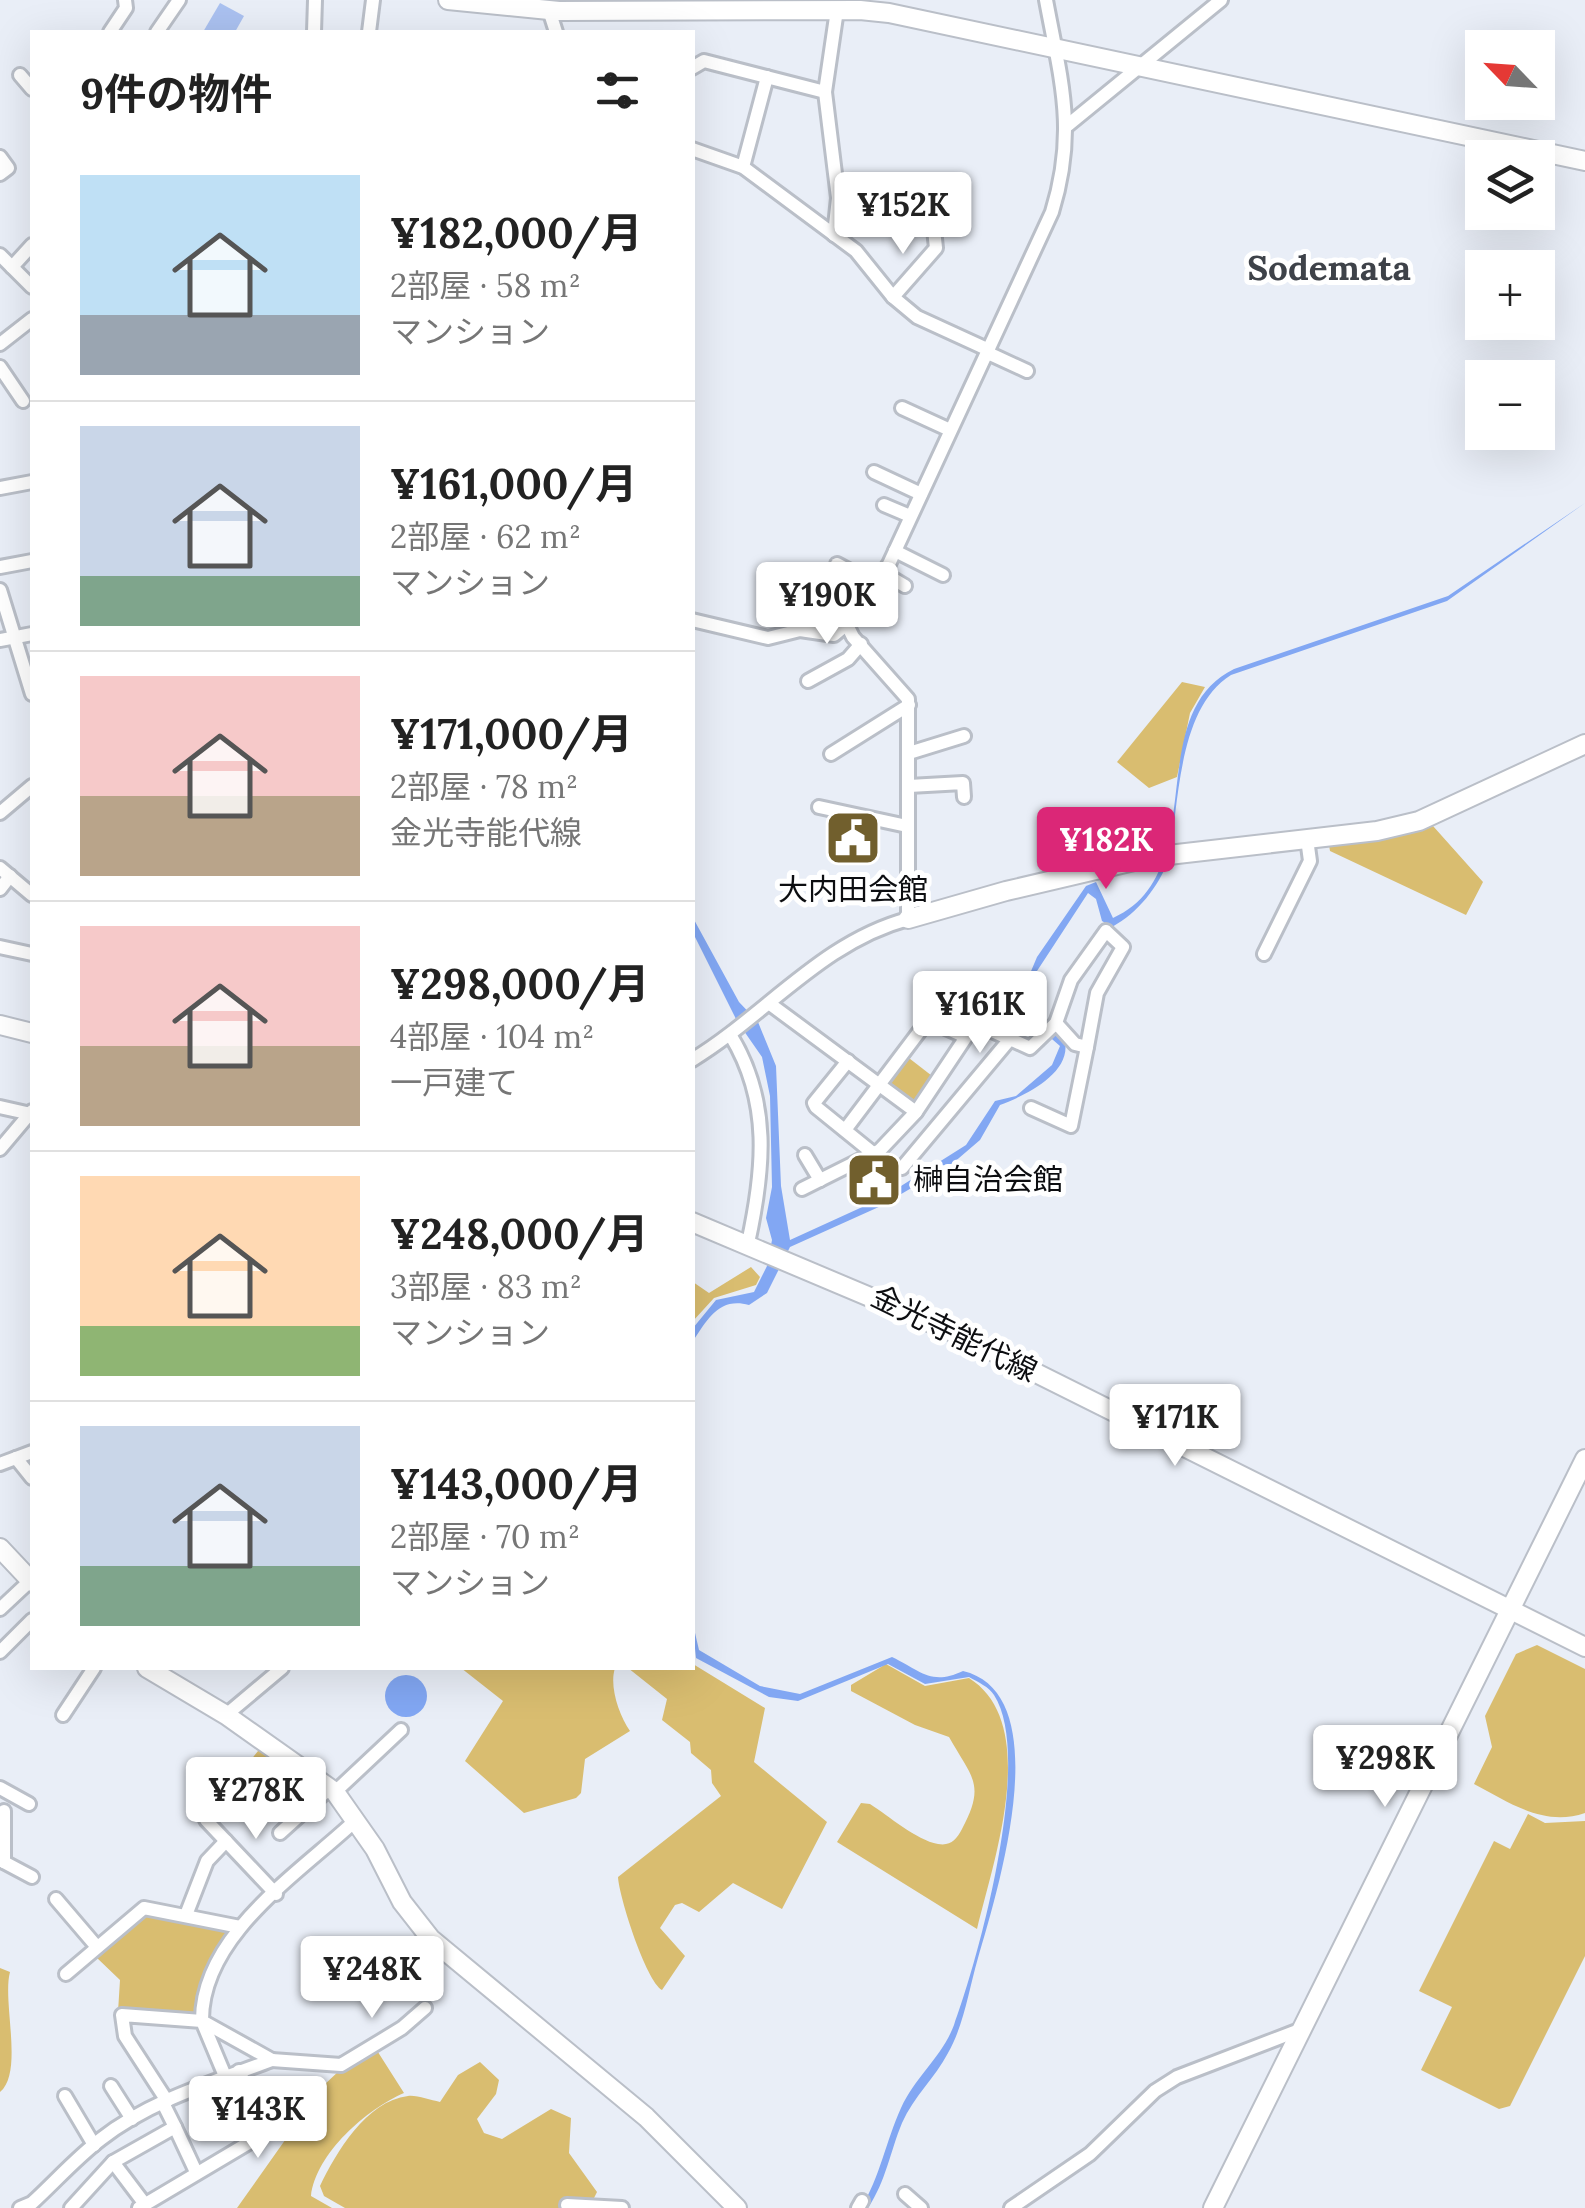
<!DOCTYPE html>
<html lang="ja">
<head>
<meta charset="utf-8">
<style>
  :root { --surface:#fff; --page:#f2f2f2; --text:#222; --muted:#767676; --line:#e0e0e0; --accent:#db2777 }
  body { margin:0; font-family:Lora,"Noto Sans JP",serif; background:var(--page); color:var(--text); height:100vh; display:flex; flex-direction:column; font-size:38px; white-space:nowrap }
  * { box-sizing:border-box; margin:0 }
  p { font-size:32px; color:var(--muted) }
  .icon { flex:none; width:55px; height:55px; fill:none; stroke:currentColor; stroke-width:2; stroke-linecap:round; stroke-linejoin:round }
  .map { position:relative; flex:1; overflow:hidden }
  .side { position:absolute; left:30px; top:30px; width:665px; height:1640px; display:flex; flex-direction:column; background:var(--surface); border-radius:0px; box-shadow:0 10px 40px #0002 }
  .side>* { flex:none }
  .needle { width:65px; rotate:295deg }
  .fabs { position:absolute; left:1465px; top:30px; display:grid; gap:20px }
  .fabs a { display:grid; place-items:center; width:90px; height:90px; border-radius:0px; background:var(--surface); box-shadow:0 10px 40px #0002; font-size:50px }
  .price { position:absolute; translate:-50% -85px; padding:0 22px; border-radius:10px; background:#fff; color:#222; font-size:32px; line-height:65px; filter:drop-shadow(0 2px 5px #0008) }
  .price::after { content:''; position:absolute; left:50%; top:60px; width:30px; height:22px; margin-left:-15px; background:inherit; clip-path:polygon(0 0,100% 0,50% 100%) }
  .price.on { background:var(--accent); color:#fff }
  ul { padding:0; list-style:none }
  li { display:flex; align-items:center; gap:30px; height:250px; padding:0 50px }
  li+li { border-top:2px solid var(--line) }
  li span { display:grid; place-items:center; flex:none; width:280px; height:200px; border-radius:0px; color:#555 }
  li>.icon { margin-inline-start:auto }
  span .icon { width:120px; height:120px; fill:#fffc; stroke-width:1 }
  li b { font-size:42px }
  h2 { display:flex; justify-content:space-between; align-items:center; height:120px; padding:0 50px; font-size:42px }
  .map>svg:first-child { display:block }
  .green { fill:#d9bd70 }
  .water { fill:#82a7f3 }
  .building { fill:#aac1f0 }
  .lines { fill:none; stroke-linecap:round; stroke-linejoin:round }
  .street-casing { stroke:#babfc8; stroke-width:18 }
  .secondary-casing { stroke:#babfc8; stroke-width:22 }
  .street { stroke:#fff; stroke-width:12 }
  .secondary { stroke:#fff; stroke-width:18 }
  .labels { text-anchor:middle; stroke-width:10; stroke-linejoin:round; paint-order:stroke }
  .poi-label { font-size:30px; fill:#0d0e11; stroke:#fff }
  .street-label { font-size:30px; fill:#0d0e11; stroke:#fff }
  .quarter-label { font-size:35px; font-weight:bold; fill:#3e4249; stroke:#fff }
</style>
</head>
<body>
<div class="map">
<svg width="1585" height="2208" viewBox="0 0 1585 2208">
  <rect width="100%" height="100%" fill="#e9eef7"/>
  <g class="green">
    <polygon points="1182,682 1205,687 1190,713 1177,777 1149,788 1117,762"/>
    <polygon points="1433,826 1483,882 1466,915 1330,851 1329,845 1370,841"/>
    <polygon points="905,1055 936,1079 920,1103 910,1103 886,1085"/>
    <polygon points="751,1267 760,1277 756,1285 714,1298 693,1321 693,1282 709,1293"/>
    <path d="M1537,1645l48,24v144c-41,14 -75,-10 -111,-29l18,-37 -7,-31 31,-62z"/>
    <path d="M693,1664l72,44 -11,54 73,60 -45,87 -49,-26 -34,29 -17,-9 -7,2 -15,23 25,28 -23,34c-16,-9 -43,-93 -44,-113l103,-81 -9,-13 -1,-13 -20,-17 -1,-11 -28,-22 5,-21 -39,-31z"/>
    <path d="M886,1664l39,22 44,-8c73,46 24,184 8,251l-140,-87 24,-39 9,1c19,12 46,36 68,40 13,2 18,-4 24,-15 24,-45 10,-51 -13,-92l-34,-12 -64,-34v-6z"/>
    <path d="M461,1668h154c-6,18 4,47 15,63l-45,28 -4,34 -5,5 -52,15 -59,-52 38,-60z"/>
    <polygon points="262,1746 270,1753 258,1772 272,1785 246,1814 226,1791"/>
    <polygon points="1528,1814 1545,1823 1585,1821 1585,1956 1510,2106 1499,2109 1421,2070 1452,2007 1419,1991 1494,1841 1510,1849"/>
    <polygon points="144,1913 231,1928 208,1963 194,2016 118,2012 120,1980 96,1957"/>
    <path d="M0,1968l10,4c-8,29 14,100 -10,120z"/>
    <path d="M376,2049l28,44c-37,16 -88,60 -93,103l21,12h-95l87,-123 16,-15z"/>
    <path d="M480,2062l19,18 -3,14 -19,25 7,14 18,6 49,-30 20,9 -2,35 28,39 -8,16h-244l-21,-12 -4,-10c16,-33 46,-85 88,-90 9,-1 22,4 32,6l18,-27z"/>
  </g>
  <g class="water">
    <path d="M1585,503l-138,98 -216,74c-53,33 -52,127 -62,185 -12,28 -30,52 -57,67l-10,-6 -6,-22 -8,-6 -51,78 7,53 21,18c6,32 -41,54 -65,63l-20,35 -28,24 -71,42 -91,41 -23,46 -18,12c-30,-8 -41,14 -56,36v-13l23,-28 38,-8 13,-26 5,-26 -6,-22 6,-31 -2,-91 -8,-39 -25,-36 -44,-88 -1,-17 47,86 19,20 18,44 5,120 9,54 92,-42 84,-53 29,-44 21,-5 36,-31 8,-19 -22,-19 -9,-51 8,-19 49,-71 10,-4 17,36c100,-45 27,-203 121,-249l214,-73z"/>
    <path d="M692,1620l7,30 61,36 40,8 92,-37c29,14 39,29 71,14 97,23 33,225 15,287 -9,31 -14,67 -30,95 -13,25 -34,43 -46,70 -12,29 -16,58 -34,85h-7c19,-31 25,-67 40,-100 14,-31 41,-51 53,-83 25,-68 80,-268 40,-330 -5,-8 -16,-13 -25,-18l-44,7 -37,-20 -90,37 -29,-4 -73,-39z"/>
    <circle cx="406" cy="1696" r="21"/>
  </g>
  <g class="building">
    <polygon points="220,3 244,16 235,32 203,32"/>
    <polygon points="844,823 867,828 855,858 838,853"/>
  </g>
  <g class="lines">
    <g class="street-casing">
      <g id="street">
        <polyline points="549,10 556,32"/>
        <polyline points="110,32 126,8 125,0"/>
        <polyline points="157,32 179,0"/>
        <polyline points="314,32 315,0"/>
        <polyline points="369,32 373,0"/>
        <polyline points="692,68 704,61 825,92 838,198 834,235"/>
        <polyline points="20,75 32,89"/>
        <polyline points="825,92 837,10"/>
        <polyline points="1068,125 1221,0"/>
        <polyline points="692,149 743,167 856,251 893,297 917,317 989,350"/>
        <polyline points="0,157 8,168 0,174"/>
        <polyline points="743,167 767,77"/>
        <polyline points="0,255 32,287"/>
        <polyline points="12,267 32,245"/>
        <polyline points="893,297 936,248 933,220 926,212"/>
        <polyline points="0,344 32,319"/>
        <polyline points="988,353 1027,371"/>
        <polyline points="0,367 23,401"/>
        <polyline points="902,408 950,430"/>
        <polyline points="874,472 921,494"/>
        <polyline points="0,488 32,482"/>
        <polyline points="884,505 910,516"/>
        <polyline points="895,551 943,575"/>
        <polyline points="837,564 876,585"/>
        <polyline points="0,567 32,561"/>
        <polyline points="883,573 905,586"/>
        <polyline points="812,576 862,607"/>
        <polyline points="0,590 32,694"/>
        <path d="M692,620l76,18 32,-8 34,5 19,-16 36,-55 163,-352c25,-81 9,-131 -6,-212"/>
        <polyline points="0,640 32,634"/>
        <polyline points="808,681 848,659 861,644"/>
        <polyline points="909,753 964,736"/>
        <polyline points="831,754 909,705"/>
        <polyline points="909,786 963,783 964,797"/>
        <polyline points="819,807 907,826"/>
        <polyline points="0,813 32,786"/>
        <polyline points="0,868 32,895"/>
        <polyline points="1065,877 1068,855 1094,826"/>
        <polyline points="0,889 10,876"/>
        <polyline points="0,947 32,954"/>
        <polyline points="1264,954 1310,861 1307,839"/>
        <polyline points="770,1004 916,1112"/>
        <polyline points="1056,1023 1071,980 1106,931 1123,947 1097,993 1087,1047"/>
        <polyline points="976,1030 996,988 1007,988"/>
        <path d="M731,1036c40,66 33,134 17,207"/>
        <polyline points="1010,1039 1030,1048 1056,1023 1075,1044 1087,1047 1071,1126 1031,1108"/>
        <path d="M692,1060c74,-45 130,-118 216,-141v-220l-55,-62 -8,-16 -30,-19"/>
        <polyline points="848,1061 814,1103 816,1107 874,1154"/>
        <polyline points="0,1107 31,1114"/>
        <polyline points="0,1149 32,1111"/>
        <polyline points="805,1155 820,1180"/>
        <polyline points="902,1168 1010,1039 981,1026"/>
        <polyline points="802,1189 880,1150 916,1112 966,1037 928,1020 845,1130"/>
        <polyline points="16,1458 32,1478"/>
        <polyline points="0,1464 32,1452"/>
        <polyline points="0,1609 31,1580"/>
        <polyline points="0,1652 32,1620"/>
        <polyline points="63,1715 94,1668"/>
        <polyline points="226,1715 282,1668"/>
        <polyline points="0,1788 29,1804"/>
        <polyline points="335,1792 401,1730"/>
        <polyline points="4,1811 4,1862"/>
        <polyline points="206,1820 276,1894"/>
        <polyline points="280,1833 330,1788"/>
        <polyline points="0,1860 32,1877"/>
        <polyline points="56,1899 97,1947"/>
        <polyline points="186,1915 207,1861 226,1841"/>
        <polyline points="66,1974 144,1908 240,1927"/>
        <polyline points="272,2060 341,2065 402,2028 425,2008"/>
        <polyline points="111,2086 132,2119"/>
        <polyline points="65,2096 94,2145"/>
        <polyline points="167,2101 125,2036 122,2015 202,2021 225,2076"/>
        <polyline points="175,2127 196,2172"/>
        <polyline points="113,2162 144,2203"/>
        <polyline points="905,2194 921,2208"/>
        <polyline points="567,2205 622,2208"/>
        <path d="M20,2208l12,-5c23,-21 44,-45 69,-64 50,-39 113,-57 171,-79l-70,-39c-1,-85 96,-147 154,-201"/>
        <polyline points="71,2208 113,2162 175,2127 163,2103"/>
        <polyline points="139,2208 267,2132 239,2071"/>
        <polyline points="858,2208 862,2201"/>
        <polyline points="1011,2208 1090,2154 1155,2091 1177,2077 1302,2029"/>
      </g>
    </g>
    <g class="secondary-casing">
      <g id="secondary">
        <polyline points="448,0 559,11 860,10 889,13 1585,161"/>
        <polyline points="908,919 1006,891 1151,857 1377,831 1419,821 1585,744"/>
        <polyline points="0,1025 32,1033"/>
        <polyline points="692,1222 960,1335 1585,1647"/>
        <polyline points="0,1548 32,1582"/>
        <polyline points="147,1668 226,1715 335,1792 375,1849 402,1902 431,1939 646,2117 737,2208"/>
        <polyline points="1213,2208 1585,1459"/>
      </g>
    </g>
    <use href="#street" class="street"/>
    <use href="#secondary" class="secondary"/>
  </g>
  <defs>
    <g id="civic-square" transform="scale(2.875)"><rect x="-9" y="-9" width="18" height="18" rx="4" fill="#715f2d" stroke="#fff"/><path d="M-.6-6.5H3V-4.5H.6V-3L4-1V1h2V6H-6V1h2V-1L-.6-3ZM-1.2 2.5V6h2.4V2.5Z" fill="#fff"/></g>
  </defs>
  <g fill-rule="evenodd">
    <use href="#civic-square" x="853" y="838"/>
    <use href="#civic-square" x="874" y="1180"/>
  </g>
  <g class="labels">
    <g class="poi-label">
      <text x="853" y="900">大内田会館</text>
      <text x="913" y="1190" text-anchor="start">榊自治会館</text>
    </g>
    <g class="street-label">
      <text transform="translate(954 1334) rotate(26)" y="10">金光寺能代線</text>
    </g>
    <g class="quarter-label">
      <text x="1329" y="280">Sodemata</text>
    </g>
  </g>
</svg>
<div class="fabs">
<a><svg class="needle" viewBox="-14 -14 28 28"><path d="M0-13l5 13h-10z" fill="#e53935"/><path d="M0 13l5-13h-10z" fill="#767676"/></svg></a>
<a><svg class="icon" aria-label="layers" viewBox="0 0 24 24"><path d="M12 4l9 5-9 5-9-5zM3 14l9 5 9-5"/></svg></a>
<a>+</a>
<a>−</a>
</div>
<b class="price" style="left:903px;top:257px">¥152K</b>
<b class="price" style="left:827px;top:647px">¥190K</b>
<b class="price on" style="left:1106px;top:892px">¥182K</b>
<b class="price" style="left:980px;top:1056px">¥161K</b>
<b class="price" style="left:1175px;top:1469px">¥171K</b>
<b class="price" style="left:1385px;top:1810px">¥298K</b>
<b class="price" style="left:256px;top:1842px">¥278K</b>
<b class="price" style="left:372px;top:2021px">¥248K</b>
<b class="price" style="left:258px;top:2161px">¥143K</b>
<section class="side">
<h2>9件の物件<svg class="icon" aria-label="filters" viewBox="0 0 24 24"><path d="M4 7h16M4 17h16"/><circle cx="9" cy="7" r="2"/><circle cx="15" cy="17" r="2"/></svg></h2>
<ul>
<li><span style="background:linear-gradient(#bfe0f5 70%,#9aa5b1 0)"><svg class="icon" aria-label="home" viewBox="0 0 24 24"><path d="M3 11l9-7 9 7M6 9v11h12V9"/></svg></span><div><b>¥182,000/月</b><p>2部屋 · 58 m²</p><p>マンション</p></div></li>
<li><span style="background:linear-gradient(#c9d6e8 75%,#7fa58c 0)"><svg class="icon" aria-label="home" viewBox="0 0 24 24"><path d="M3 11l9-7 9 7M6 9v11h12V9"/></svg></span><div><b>¥161,000/月</b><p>2部屋 · 62 m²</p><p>マンション</p></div></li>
<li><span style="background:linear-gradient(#f6c9c9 60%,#b9a48a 0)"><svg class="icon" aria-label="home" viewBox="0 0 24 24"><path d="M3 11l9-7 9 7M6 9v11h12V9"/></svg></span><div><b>¥171,000/月</b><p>2部屋 · 78 m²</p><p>金光寺能代線</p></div></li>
<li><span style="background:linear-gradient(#f6c9c9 60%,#b9a48a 0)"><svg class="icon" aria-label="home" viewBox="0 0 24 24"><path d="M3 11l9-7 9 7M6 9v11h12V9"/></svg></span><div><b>¥298,000/月</b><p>4部屋 · 104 m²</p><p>一戸建て</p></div></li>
<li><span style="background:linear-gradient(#ffd9b3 75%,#8fb573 0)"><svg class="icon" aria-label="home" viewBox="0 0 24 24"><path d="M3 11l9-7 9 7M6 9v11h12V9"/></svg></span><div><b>¥248,000/月</b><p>3部屋 · 83 m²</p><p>マンション</p></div></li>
<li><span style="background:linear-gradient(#c9d6e8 70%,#7fa58c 0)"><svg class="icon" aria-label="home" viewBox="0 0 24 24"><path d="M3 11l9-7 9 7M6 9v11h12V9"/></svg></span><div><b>¥143,000/月</b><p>2部屋 · 70 m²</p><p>マンション</p></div></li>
</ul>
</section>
</div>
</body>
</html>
